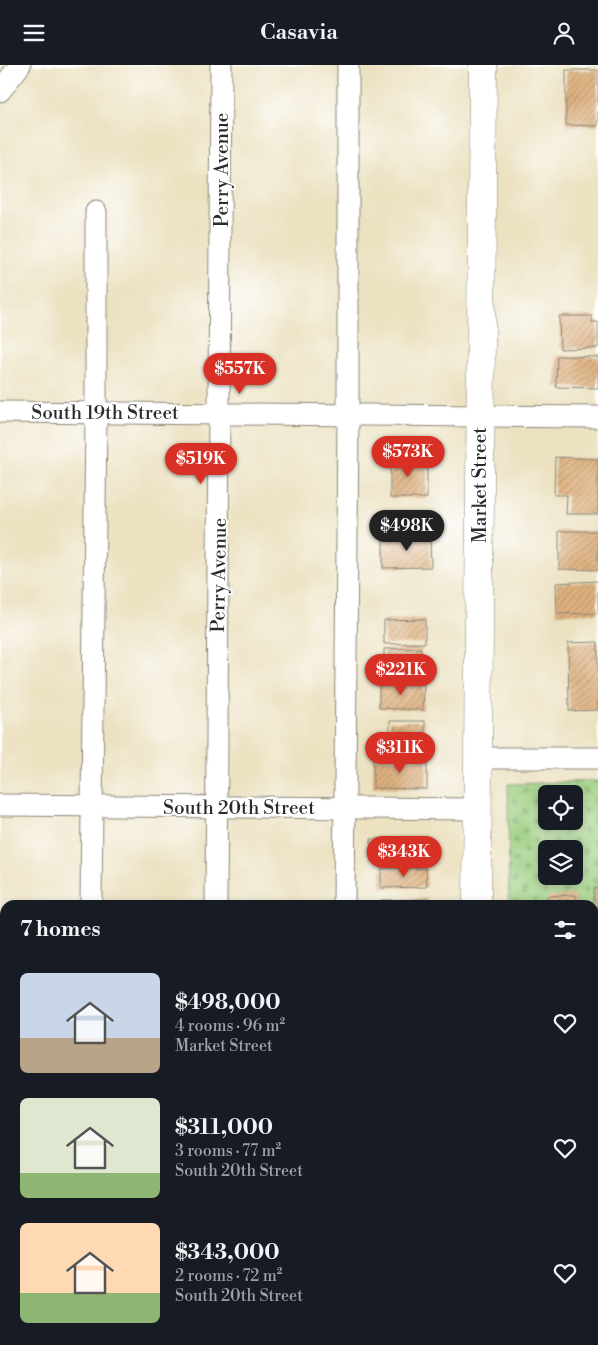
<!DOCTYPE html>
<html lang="en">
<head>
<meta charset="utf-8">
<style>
  :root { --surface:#171b24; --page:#20242c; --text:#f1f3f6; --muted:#9ea1a6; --accent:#d93025 }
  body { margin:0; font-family:"Libre Bodoni",serif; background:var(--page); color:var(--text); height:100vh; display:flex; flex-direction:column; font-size:19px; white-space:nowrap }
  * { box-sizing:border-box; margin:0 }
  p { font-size:16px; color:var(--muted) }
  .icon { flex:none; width:28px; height:28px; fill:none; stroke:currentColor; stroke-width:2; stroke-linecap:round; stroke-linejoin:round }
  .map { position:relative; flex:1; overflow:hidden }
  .sheet { position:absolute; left:0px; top:835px; width:599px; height:445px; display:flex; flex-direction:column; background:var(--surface); border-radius:15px 15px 0 0; box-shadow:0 2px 8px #0003 }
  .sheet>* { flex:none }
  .controls { position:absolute; left:538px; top:720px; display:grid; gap:10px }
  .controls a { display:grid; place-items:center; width:45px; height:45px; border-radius:8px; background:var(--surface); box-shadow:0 2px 8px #0003; font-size:25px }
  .price { position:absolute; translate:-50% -42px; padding:0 11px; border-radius:18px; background:var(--accent); color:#fff; font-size:16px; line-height:32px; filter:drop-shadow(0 1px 2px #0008) }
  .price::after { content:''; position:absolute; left:50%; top:30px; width:15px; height:11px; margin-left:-8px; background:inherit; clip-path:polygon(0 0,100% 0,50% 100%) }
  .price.active { background:#222; color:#fff }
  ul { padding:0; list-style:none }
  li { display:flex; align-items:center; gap:15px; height:125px; padding:0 20px }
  li span { display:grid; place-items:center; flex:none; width:140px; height:100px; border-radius:8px; color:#555 }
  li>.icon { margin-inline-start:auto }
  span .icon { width:60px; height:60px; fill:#fffc; stroke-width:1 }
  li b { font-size:21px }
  h2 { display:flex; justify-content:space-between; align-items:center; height:60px; padding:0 20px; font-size:21px }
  header { display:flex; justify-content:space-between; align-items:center; height:65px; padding:0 20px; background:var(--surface); font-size:22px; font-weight:600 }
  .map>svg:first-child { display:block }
  .cemetery { fill:url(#cemetery-stones); stroke:#627c54; fill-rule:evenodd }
  .park { fill:url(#park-crowns); stroke:#627c54 }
  .water { fill:url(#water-rules); stroke:#4e6c86 }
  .building { fill:url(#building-hatch) }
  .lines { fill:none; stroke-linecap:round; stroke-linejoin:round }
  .minor-casing { stroke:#8c8676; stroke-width:23 }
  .major-casing { stroke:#8c8676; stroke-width:29 }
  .minor { stroke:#fff; stroke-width:21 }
  .major { stroke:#fff; stroke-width:28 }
  .labels { text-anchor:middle; stroke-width:4; stroke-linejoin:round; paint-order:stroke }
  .street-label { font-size:19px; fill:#2b2b2b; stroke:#fff }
</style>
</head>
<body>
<header><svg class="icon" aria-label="menu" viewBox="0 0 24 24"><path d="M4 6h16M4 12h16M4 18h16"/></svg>Casavia<svg class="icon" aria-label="person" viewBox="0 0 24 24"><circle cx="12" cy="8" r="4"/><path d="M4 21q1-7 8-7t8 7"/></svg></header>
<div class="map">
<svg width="598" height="1280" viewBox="0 0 598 1280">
  <defs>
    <pattern id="cemetery-stones" width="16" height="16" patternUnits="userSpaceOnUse" patternTransform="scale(1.25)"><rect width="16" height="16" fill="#99cc7c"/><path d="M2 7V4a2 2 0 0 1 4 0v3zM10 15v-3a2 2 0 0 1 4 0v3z" fill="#84af6b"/></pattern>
    <pattern id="park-crowns" width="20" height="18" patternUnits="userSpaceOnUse" patternTransform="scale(1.25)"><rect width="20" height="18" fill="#99cc7c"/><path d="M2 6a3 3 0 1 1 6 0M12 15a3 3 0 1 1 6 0" fill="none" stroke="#84af6b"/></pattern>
    <pattern id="water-rules" width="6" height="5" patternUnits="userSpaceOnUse" patternTransform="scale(1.25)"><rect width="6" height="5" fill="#70ade2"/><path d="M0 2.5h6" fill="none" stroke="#5c8db7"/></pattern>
    <pattern id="building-hatch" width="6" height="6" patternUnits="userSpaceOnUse" patternTransform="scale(1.25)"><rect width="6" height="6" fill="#dfb280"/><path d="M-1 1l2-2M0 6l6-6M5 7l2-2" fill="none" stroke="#b59169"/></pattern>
  </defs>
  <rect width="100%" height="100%" fill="#fff"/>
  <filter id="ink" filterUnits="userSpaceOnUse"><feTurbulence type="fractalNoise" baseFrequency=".02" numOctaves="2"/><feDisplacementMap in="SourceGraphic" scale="10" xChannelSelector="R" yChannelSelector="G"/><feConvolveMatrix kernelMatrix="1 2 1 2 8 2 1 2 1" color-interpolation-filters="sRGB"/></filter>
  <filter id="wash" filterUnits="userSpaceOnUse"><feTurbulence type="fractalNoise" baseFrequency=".0096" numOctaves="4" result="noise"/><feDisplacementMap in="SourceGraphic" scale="20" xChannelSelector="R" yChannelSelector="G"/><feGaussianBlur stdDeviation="1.12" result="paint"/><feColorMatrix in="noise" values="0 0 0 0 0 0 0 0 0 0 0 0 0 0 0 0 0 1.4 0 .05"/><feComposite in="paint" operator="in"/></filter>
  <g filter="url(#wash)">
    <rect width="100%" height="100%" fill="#ece2c2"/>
    <path class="cemetery" d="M598,716v357l-4,2v-235h-85l-1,-121zM546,729h28v27h-28zM546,784h28v27h-28z"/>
    <polygon class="park" points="0,1135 5,1135 5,1275 451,1275 451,1280 0,1280"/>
    <g class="water">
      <polygon points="598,1190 598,1241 594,1242 594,1191"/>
      <polygon points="358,1275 428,1275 423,1280 351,1280"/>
    </g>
    <g id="blocks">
      <g class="building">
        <polygon points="566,5 598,5 598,61 566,60"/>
        <polygon points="559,251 592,251 592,257 598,257 598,283 560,284"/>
        <polygon points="557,291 598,292 598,323 556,322"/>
        <polygon points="555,392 598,394 598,449 566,449 567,430 554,430"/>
        <rect x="390" y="393" width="37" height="40"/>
        <polygon points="559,466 598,466 598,505 559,504"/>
        <polygon points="383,472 430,472 431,502 383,503"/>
        <polygon points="598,516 598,548 557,549 556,518"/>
        <polygon points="425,554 425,578 384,579 384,555"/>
        <polygon points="598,577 598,645 569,646 568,578"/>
        <polygon points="421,583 421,609 384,609 384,584"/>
        <polygon points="379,618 424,619 423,645 379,643"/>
        <rect x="390" y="656" width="35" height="29"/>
        <polygon points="373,694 427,695 427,724 373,723"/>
        <polygon points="371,774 417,774 417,795 371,794"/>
        <polygon points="426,803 427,822 381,823 381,804"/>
        <rect x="594" y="823" width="4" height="21"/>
        <polygon points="576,830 576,840 547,840 547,831"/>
        <polygon points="428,834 428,840 381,840 381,835"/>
      </g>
    </g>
  </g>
  <g filter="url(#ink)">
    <use href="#blocks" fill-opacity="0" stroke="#8c8676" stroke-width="1"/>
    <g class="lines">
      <g class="minor-casing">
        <g id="minor">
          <polyline points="0,26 20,0"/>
          <polyline points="0,347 598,352"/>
          <polyline points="477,693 598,693"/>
          <polyline points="0,740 478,744"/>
          <polyline points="91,840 96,347 96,147"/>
          <polyline points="216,840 221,0"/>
          <polyline points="344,840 348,350 348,0"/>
          <polyline points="594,893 598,893"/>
          <polyline points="0,1135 5,1135"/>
        </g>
      </g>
      <g class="major-casing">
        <g id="major">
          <polyline points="477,840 483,0"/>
          <polyline points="474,1280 474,1275"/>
        </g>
      </g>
      <use href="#minor" class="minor"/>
      <use href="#major" class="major"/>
    </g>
  </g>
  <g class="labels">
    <g class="street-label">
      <text transform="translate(221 105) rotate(-90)" y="7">Perry Avenue</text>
      <text x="105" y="354">South 19th Street</text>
      <text transform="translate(479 420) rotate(-90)" y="7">Market Street</text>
      <text transform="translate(218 510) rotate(-89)" y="7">Perry Avenue</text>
      <text x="239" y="749">South 20th Street</text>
    </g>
  </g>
</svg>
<div class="controls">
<a><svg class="icon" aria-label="locate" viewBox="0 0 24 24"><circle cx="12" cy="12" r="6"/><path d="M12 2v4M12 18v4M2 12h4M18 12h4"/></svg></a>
<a><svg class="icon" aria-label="layers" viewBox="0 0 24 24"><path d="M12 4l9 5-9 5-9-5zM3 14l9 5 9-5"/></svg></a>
</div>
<b class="price" style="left:240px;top:330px">$557K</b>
<b class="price" style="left:408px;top:413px">$573K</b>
<b class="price" style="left:201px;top:420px">$519K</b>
<b class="price active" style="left:407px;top:487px">$498K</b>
<b class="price" style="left:401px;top:631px">$221K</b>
<b class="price" style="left:400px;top:709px">$311K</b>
<b class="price" style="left:404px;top:813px">$343K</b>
<section class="sheet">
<h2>7 homes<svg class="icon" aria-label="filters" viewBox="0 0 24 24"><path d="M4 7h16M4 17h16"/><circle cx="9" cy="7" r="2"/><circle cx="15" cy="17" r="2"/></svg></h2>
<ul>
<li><span style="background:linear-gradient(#c9d6e8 65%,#b9a48a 0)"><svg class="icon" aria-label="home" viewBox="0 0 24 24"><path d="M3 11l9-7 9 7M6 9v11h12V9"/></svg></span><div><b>$498,000</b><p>4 rooms · 96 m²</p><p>Market Street</p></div><svg class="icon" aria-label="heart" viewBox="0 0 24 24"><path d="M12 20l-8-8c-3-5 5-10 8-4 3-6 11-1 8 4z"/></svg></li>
<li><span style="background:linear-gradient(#dfe7d0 75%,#8fb573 0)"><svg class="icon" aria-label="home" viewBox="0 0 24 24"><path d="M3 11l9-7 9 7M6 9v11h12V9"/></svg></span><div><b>$311,000</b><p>3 rooms · 77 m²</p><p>South 20th Street</p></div><svg class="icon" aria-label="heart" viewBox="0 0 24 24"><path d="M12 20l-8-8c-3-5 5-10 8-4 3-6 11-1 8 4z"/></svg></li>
<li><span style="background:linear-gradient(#ffd9b3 70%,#8fb573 0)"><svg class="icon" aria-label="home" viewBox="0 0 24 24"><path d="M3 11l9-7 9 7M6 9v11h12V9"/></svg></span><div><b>$343,000</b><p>2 rooms · 72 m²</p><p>South 20th Street</p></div><svg class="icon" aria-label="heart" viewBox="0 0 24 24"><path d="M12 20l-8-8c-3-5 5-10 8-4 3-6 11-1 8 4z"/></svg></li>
</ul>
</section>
</div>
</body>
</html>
